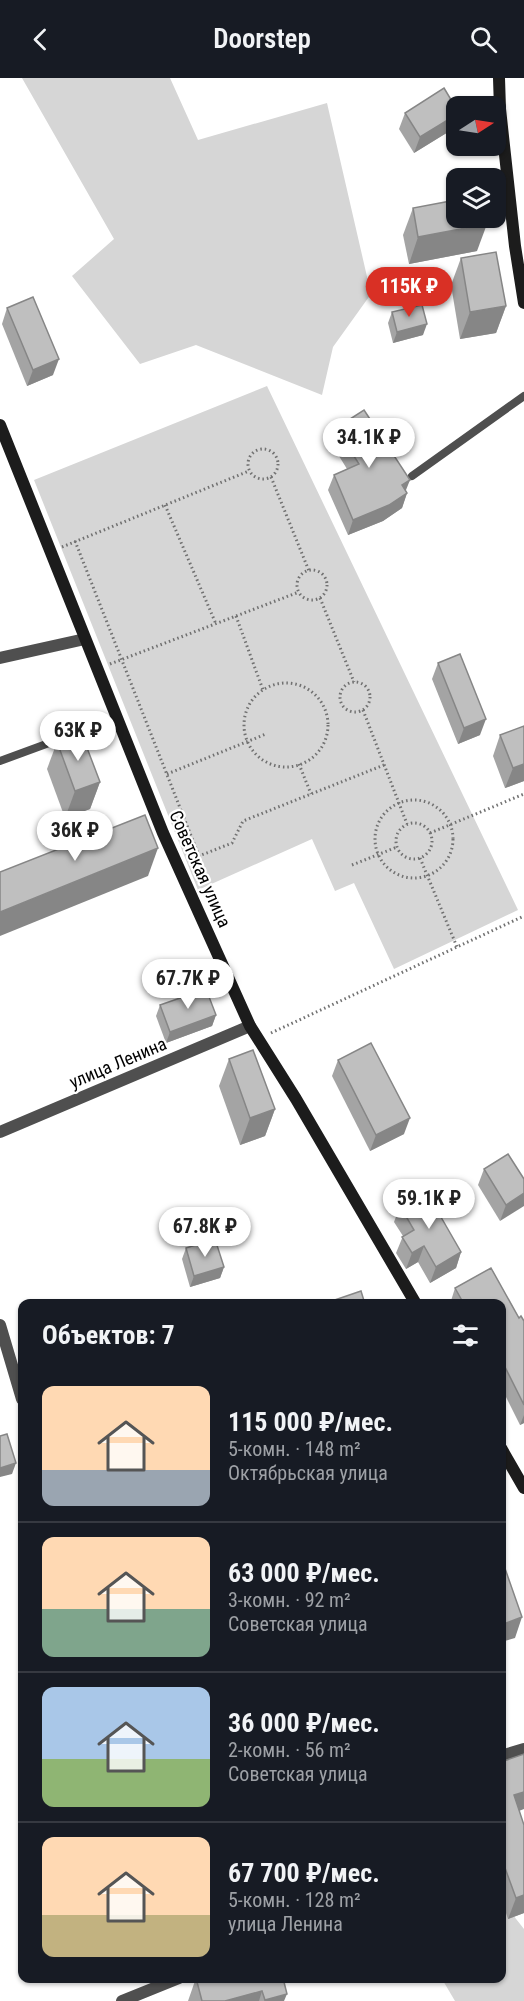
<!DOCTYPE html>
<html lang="ru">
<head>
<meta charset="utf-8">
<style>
  :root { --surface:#171b24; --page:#242831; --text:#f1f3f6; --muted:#9ea1a6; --line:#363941; --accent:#d93025 }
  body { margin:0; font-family:"Roboto Condensed",sans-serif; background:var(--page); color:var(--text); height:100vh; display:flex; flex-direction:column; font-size:22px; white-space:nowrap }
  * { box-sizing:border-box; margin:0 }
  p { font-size:20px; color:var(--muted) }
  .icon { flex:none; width:33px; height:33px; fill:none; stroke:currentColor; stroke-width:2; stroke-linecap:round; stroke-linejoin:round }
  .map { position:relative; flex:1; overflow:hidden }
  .sheet { position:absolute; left:18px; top:1221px; width:488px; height:684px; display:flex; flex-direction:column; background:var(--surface); border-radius:12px; box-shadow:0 2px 4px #0004 }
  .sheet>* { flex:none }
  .needle { width:39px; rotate:78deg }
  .controls { position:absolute; left:446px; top:18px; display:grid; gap:12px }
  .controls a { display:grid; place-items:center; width:60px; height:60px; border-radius:12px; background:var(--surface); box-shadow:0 2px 4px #0004; font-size:30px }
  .price { position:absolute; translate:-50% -51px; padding:0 14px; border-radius:21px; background:#fff; color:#222; font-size:20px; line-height:39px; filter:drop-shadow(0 2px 3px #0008) }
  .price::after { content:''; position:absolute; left:50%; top:36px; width:18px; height:14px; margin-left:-9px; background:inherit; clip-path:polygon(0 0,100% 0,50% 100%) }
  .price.on { background:var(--accent); color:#fff }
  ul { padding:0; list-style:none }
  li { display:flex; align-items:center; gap:18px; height:150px; padding:0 24px }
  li+li { border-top:2px solid var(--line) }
  li span { display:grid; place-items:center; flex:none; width:168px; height:120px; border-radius:12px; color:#555 }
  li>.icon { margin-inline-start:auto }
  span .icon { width:72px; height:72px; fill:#fffc; stroke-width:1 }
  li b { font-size:26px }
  h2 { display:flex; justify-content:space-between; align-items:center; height:72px; padding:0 24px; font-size:26px }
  header { display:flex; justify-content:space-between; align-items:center; height:78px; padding:0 24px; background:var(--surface); font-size:27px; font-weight:600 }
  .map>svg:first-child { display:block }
  .green { fill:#d6d6d6 }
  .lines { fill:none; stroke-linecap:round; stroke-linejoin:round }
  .path { stroke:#717171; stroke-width:3; stroke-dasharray:1.5 3; stroke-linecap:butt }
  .lane { stroke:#4f4f4f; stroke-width:8 }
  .street { stroke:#4f4f4f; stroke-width:12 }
  .secondary { stroke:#1c1c1c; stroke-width:12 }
  .wall { fill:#a4a4a4 }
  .shaded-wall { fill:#868686 }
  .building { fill:#bfbfbf; stroke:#868686; stroke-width:1.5 }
  .labels { text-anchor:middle; stroke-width:4.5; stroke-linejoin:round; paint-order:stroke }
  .street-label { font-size:18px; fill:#000; stroke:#fff }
</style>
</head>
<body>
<header><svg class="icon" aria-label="back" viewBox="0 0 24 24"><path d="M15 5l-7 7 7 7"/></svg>Doorstep<svg class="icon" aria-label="search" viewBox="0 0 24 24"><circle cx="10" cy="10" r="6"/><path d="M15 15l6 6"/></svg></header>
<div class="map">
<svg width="524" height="1923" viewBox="0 0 524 1923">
  <rect width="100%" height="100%" fill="#fff"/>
  <g class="green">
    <polygon points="22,0 170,0 198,62 327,25 371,216 333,269 322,317 196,267 140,286 72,198 114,161"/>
    <polygon points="267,308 518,832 394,891 354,805 335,813 312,761 198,812 34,402"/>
    <polygon points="501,1822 524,1851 524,1923 455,1923 442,1901 501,1900"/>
  </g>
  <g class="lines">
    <g class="path">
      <circle cx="263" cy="386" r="15"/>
      <polyline points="271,399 309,493"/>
      <polyline points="165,427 216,546"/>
      <polyline points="75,463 199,778 232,765 243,743 384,687"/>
      <polyline points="62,469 249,393"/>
      <circle cx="312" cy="507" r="15"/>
      <polyline points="320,520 354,604"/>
      <polyline points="236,538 263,612"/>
      <polyline points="110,586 299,514"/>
      <circle cx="355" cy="619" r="15"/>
      <circle cx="286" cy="647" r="42"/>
      <polyline points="363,632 407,746"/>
      <polyline points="299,686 311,716"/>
      <polyline points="167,696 266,656"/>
      <circle cx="414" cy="761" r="39"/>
      <circle cx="414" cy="763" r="18"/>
      <polyline points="430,755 524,716"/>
      <polyline points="420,780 457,869"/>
      <polyline points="352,787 397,769"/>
      <polyline points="271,955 524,838"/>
    </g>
    <g class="lane">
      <polyline points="412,398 524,318"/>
      <polyline points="0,683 117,640"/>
    </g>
    <g class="street">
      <polyline points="0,580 85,561"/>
      <polyline points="0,1054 250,948"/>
      <polyline points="0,1247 22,1321"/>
      <polyline points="501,1678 524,1671"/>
      <polyline points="122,1923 179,1900"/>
    </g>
    <g class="secondary">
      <polyline points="499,0 500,31 515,168 524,225"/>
      <polyline points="0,347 163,755 250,948 296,1021 416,1226"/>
      <polyline points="501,1370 524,1410"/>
    </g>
  </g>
  <g class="wall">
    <polygon points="456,30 456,43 453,51 414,75 399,51 405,35"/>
    <polygon points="413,130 477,173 409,186 403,157"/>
    <polygon points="461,180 506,228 496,255 460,261 451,207"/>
    <polygon points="7,230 53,297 27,308 2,246"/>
    <polygon points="392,234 423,257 393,265 388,245"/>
    <polygon points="336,350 407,415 402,430 383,443 348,457 328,412 334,397 347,391 331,365"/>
    <polygon points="438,585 480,657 458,666 432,601"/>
    <polygon points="500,657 524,703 505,710 493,678"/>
    <polygon points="57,664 100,704 90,731 65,740 47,691"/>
    <polygon points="160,927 216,937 212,948 166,965 156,938"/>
    <polygon points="229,981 275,1031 265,1058 240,1067 219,1008"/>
    <polygon points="338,982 404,1056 370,1073 332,998"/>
    <polygon points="484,1091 524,1101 500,1143 478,1107"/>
    <polygon points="400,1128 461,1174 456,1190 430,1205 418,1184 406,1191 396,1175 403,1158 394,1144"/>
    <polygon points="186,1170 224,1189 220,1200 190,1209 182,1181"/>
    <polygon points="491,1190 519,1240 521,1238 524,1243 524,1345 520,1347 501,1309 501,1226 450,1226 455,1210"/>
    <polygon points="501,1684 524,1747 524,1835 508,1841 501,1820"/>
    <polygon points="196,1900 283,1900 284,1923 188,1923"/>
  </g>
  <g class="shaded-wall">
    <polygon points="456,37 456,43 453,51 414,75 420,59"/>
    <polygon points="487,146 477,173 409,186 418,159"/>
    <polygon points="506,228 496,255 460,261 470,234"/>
    <polygon points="427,246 423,257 393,265 397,254"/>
    <polygon points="59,281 53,297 27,308 33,292"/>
    <polygon points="410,402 404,417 402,407"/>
    <polygon points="407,415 402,430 383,443 348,457 353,442"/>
    <polygon points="486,641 480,657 458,666 464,650"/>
    <polygon points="524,686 524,703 505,710 513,690"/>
    <polygon points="100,704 90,731 65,740 75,713"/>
    <polygon points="158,770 148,798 0,858 0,834"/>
    <polygon points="216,937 212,948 166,965 170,954"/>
    <polygon points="275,1031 265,1058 240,1067 250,1040"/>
    <polygon points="410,1040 404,1056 370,1073 376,1057"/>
    <polygon points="524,1115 524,1128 500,1143 506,1127"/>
    <polygon points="424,1168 418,1184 406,1191 412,1175"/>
    <polygon points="461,1174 456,1190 430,1205 436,1189"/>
    <polygon points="224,1189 220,1200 190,1209 194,1198"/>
    <polygon points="524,1337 524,1345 520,1347"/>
    <polygon points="16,1385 12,1396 0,1399 0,1390"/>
    <polygon points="522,1539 515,1560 501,1564 501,1547"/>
    <polygon points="524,1714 524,1731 506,1738 514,1717"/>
    <polygon points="524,1817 524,1835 508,1841 516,1820"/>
    <polygon points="262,1913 259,1923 225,1923"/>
    <polygon points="287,1916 284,1923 264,1923 265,1922"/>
  </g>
  <g class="building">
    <polygon points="444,10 456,30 456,37 420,59 405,35"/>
    <polygon points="456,122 456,140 485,140 487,146 418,159 413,130"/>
    <polygon points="496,174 506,228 470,234 461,180"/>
    <polygon points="33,219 59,281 33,292 7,230"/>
    <polygon points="422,227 427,246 397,254 392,234"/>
    <polygon points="364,332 410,402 402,407 407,415 389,427 353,442 334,397 359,386 336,350"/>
    <polygon points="460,576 486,641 464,650 438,585"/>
    <polygon points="524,648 524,686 513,690 500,657"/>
    <polygon points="81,654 100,704 75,713 57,664"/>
    <polygon points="145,737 158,770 0,834 0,794"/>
    <polygon points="206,911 216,937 170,954 160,927"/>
    <polygon points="371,965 410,1040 376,1057 338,982"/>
    <polygon points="253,972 275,1031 250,1040 229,981"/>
    <polygon points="508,1076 524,1101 524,1115 506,1127 484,1091"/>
    <polygon points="426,1113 461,1174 436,1189 424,1168 412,1175 402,1159 414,1152 400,1128"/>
    <polygon points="215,1161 224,1189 194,1198 186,1170"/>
    <polygon points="491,1190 519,1240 521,1238 524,1243 524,1327 501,1281 501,1226 464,1226 455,1210"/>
    <polygon points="361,1213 365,1226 323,1226"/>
    <polygon points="7,1356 16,1385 0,1390 0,1358"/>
    <polygon points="501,1479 522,1539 501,1547"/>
    <polygon points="524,1676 524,1714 514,1717 524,1747 524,1817 516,1820 501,1779 501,1684"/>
    <polygon points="196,1900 283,1900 287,1916 265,1922 262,1913 225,1923 202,1923"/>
  </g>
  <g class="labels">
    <g class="street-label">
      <text transform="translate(200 791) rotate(66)" y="6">Советская улица</text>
      <text transform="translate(118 985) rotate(-23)" y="6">улица Ленина</text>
    </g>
  </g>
</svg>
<div class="controls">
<a><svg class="needle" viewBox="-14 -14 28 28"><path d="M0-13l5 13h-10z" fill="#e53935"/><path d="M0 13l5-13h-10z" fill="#9ea1a6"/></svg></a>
<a><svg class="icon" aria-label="layers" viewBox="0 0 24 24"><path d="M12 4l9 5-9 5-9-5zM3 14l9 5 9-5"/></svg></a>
</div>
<b class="price on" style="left:409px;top:240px">115K ₽</b>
<b class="price" style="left:369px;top:391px">34.1K ₽</b>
<b class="price" style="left:78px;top:684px">63K ₽</b>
<b class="price" style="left:75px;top:784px">36K ₽</b>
<b class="price" style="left:188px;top:932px">67.7K ₽</b>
<b class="price" style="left:429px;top:1152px">59.1K ₽</b>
<b class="price" style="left:205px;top:1180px">67.8K ₽</b>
<section class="sheet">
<h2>Объектов: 7<svg class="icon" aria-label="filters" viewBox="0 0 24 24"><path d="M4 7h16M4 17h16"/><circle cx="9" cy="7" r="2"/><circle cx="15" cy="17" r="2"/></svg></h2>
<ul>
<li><span style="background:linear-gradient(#ffd9b3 70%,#9aa5b1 0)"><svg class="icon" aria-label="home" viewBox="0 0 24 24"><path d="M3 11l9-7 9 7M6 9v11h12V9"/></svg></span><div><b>115 000 ₽/мес.</b><p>5-комн. · 148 m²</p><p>Октябрьская улица</p></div></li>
<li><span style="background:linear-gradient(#ffd9b3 60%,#7fa58c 0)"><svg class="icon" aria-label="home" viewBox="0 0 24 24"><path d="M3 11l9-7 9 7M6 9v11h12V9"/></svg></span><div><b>63 000 ₽/мес.</b><p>3-комн. · 92 m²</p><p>Советская улица</p></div></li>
<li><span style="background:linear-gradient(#a9c7e8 60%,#8fb573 0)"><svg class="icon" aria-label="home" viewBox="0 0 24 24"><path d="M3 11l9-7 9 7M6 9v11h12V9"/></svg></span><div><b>36 000 ₽/мес.</b><p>2-комн. · 56 m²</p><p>Советская улица</p></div></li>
<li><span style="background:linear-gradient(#ffd9b3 65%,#c2b280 0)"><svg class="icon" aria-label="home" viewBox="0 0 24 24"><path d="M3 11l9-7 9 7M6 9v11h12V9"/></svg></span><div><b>67 700 ₽/мес.</b><p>5-комн. · 128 m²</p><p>улица Ленина</p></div></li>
</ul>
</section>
</div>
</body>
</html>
